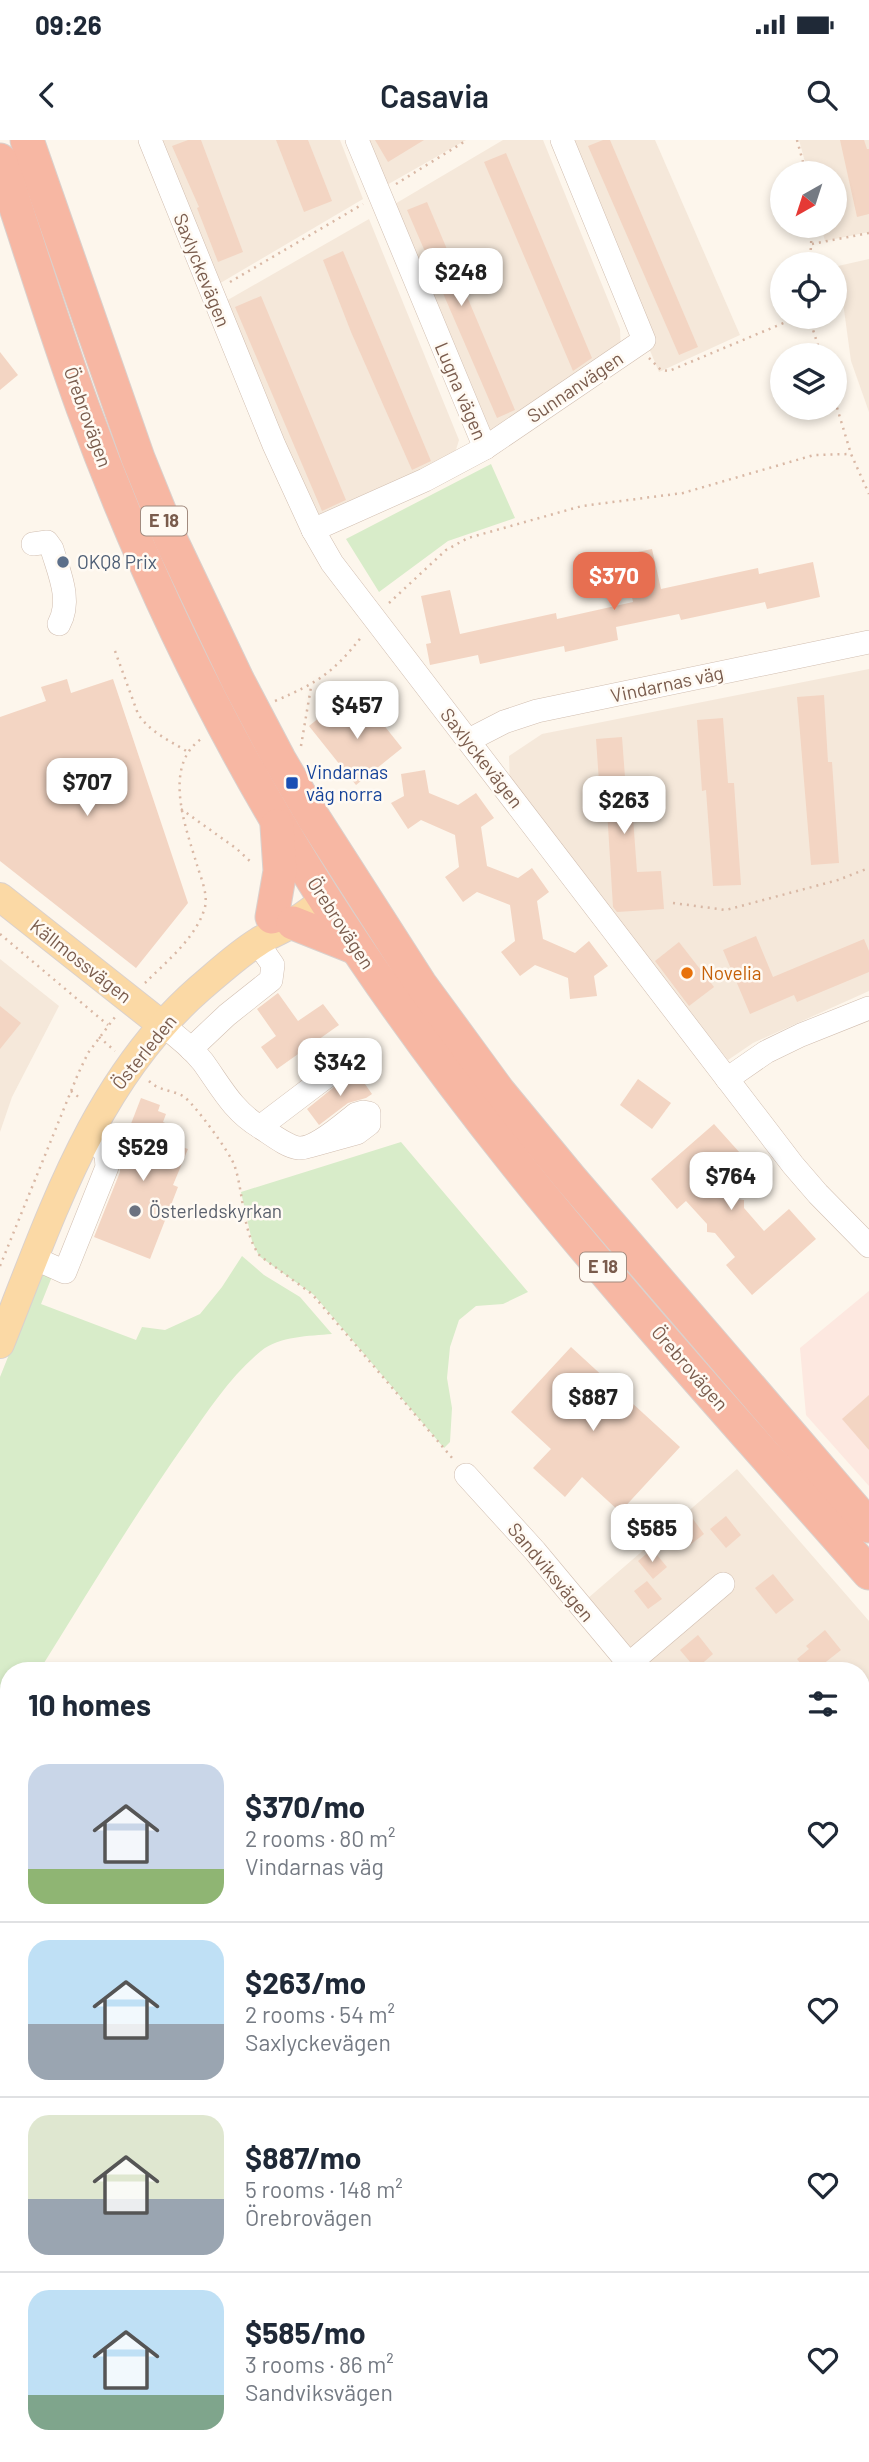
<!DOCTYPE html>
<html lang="en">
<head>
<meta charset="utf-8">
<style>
  :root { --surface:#fff; --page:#f2f2f3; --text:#1f2937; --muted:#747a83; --line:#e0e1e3; --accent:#e76f51 }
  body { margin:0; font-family:Barlow,sans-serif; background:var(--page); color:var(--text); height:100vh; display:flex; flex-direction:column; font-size:26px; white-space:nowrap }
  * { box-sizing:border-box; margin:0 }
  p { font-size:23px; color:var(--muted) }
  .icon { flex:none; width:38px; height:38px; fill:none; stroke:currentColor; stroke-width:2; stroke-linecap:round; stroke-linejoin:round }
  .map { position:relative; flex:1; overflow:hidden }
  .sheet { position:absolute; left:0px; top:1522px; width:870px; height:800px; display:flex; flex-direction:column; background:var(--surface); border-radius:28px 28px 0 0; box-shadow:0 4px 10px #0003 }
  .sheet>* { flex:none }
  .needle { width:46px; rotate:219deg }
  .tools { position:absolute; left:770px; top:21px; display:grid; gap:14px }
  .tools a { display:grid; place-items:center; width:77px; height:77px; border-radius:50%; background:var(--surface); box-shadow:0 4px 10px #0003; font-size:35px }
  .price { position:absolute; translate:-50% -60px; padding:0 16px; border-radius:14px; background:#fff; color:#222; font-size:23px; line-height:46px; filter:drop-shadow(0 2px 4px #0008) }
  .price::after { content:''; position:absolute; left:50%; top:42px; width:21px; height:16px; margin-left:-10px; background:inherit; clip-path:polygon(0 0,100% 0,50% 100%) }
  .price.active { background:var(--accent); color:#fff }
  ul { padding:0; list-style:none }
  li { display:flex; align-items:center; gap:21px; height:175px; padding:0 28px }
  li+li { border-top:2px solid var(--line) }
  li span { display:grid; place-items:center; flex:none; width:196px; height:140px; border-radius:21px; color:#555 }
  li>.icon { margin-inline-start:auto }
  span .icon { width:84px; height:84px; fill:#fffc; stroke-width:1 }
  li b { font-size:30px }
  h2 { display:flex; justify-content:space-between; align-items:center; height:84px; padding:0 28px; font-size:30px }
  .status { display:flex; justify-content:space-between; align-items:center; height:49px; padding:0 35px; background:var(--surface); direction:ltr }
  .status svg { height:19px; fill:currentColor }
  header { display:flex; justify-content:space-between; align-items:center; height:91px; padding:0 28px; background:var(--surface); font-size:32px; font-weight:600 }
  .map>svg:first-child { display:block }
  .residential { fill:#f5e8da }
  .commercial { fill:#fde8e0 }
  .green { fill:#d8ecc9 }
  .building { fill:#f3d5c3 }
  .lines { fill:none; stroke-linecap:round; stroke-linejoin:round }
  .minor-casing { stroke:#d1beb0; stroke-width:24 }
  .major-casing { stroke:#dad1cd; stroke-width:30 }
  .highway-casing { stroke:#dad1cd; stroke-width:35 }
  .path { stroke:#d9b8a5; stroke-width:2.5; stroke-dasharray:2 5; stroke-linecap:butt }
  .minor { stroke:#fff; stroke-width:23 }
  .major { stroke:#fbd9a5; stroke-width:28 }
  .highway { stroke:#f7b7a3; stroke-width:33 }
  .service-dot { fill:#5c6f8a; stroke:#fffaf3; stroke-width:2.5 }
  .transit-dot { fill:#1a4fb4; stroke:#fffaf3; stroke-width:2.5 }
  .food-dot { fill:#e8710a; stroke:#fffaf3; stroke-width:2.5 }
  .worship-dot { fill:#6b7280; stroke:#fffaf3; stroke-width:2.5 }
  .labels { text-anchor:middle; stroke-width:5; stroke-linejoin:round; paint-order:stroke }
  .shield { fill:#fffaf3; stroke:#a28b7f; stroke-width:2 }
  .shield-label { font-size:18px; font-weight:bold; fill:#7a5c4d }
  .street-label { font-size:19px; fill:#7a5c4d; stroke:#fffaf3 }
  .service-label { font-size:19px; fill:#4e5e75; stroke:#fffaf3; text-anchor:start }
  .transit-label { font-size:19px; fill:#164399; stroke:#fffaf3; text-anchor:start }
  .food-label { font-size:19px; fill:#c56008; stroke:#fffaf3; text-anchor:start }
  .worship-label { font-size:19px; fill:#5b616d; stroke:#fffaf3; text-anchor:start }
</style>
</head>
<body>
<div class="status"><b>09:26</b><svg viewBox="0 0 49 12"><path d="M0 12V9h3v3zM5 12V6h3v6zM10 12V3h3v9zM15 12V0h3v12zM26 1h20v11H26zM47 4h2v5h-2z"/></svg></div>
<header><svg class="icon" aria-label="back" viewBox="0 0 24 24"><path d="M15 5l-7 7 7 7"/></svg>Casavia<svg class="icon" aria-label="search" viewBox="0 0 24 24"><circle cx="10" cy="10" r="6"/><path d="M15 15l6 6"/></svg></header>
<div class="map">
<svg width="869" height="2322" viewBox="0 0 869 2322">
  <rect width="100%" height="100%" fill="#fdf6ec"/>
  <g class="residential">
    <polygon points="154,0 340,0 363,59 212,148"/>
    <polygon points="357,0 466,0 378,50"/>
    <polygon points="503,0 543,0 620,189 621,211 493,295 476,286 383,71"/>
    <polygon points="562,0 655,0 740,195 659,232"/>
    <polygon points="799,0 869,0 869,92 825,101 821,86 835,86 835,33 808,33"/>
    <polygon points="369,79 459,300 453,319 322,380 308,374 219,165"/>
    <polygon points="869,119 869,272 851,221 838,126"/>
    <polygon points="869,529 869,851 753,903 728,920 510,646 509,616 542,594"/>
    <polygon points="0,819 59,866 12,957 0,992"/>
    <polygon points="737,1329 869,1481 869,1767 861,1760 861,1531 648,1531 587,1459"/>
    <polygon points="869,1909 869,2322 719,2322 705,2314 861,2314 861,1925"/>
  </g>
  <polygon class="commercial" points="869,1151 869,1346 806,1275 800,1208"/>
  <g class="green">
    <polygon points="491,324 515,378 448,401 379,452 346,399"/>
    <polygon points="401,1002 528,1152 503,1164 476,1166 459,1180 450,1207 447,1238 452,1268 450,1302 444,1308 314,1155 259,1116 252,1101 241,1052"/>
    <path d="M242,1116l22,19 36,22 32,37c-23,2 -52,2 -71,17 -30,24 -53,60 -75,91 -52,74 -99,152 -147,229h-30v49l-9,14v-357l44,-110 9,7 -12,30 95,36 6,-13 23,3 35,-16 22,-27z"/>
    <polygon points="0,1699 9,1710 9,1900 0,1907"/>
    <polygon points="9,1974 9,2115 0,2113 0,1978"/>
    <polygon points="241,2314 602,2314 600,2322 238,2322"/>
  </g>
  <g class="building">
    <polygon points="188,0 201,0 243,112 218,122 197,68 199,67 172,6"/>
    <polygon points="276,0 308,0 332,61 304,72"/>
    <polygon points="375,0 424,0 388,22"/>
    <polygon points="603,0 610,0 698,207 679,215 588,6"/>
    <polygon points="840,0 864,0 867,9 869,9 869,74 857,77"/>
    <polygon points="506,13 592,218 573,231 484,22"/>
    <polygon points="427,62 515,270 497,278 407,70"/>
    <polygon points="343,111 431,321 412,330 351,192 323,120"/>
    <polygon points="261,156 346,360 322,371 235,167"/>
    <polygon points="0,212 18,235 0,250"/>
    <polygon points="652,409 661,449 758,428 759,434 813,422 820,457 767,469 765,462 681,480 679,474 616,487 618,500 565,512 564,506 480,524 478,515 430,525 426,504 431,503 421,456 450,450 460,494 556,473 557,479 633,462 623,415"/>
    <polygon points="67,539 71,553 113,539 188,763 136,828 0,721 0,577 46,561 41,547"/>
    <polygon points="824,555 828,622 832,622 839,723 811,725 797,557"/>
    <polygon points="363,559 402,608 356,645 309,586 325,573 333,583"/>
    <polygon points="723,578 728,643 734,643 741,745 713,746 706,650 702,651 697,580"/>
    <polygon points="622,597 627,664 632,664 637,732 661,731 664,769 617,772 613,767 607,670 601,670 596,599"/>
    <polygon points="425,630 429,653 458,665 476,653 494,678 481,687 487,726 518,738 532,728 549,752 537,761 543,799 575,813 589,801 608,826 594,836 597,856 570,859 568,838 535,825 520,836 501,812 515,801 510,765 477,752 463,762 445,737 459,727 455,695 421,680 408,689 391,663 404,656 401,634"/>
    <polygon points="756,796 773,837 864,799 869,811 869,832 797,862 794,855 750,874 723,810"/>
    <polygon points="679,802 714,847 689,866 655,821"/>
    <polygon points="278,853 298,881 323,864 339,885 277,929 261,907 276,896 257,869"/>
    <polygon points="0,866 21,883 0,909"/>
    <polygon points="355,930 372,954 366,958 348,963 319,985 307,969"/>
    <polygon points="638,939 671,963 652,989 620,965"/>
    <polygon points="141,958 160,965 158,971 166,974 163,982 174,987 173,991 184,995 179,1006 188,1009 173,1045 178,1047 150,1119 94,1097 120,1032 120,1012"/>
    <polygon points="714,984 740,1013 715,1036 735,1059 744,1060 744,1068 764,1091 789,1069 816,1099 752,1155 726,1125 735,1117 715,1093 707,1092 707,1084 686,1061 677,1069 651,1039"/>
    <polygon points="571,1207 680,1307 620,1372 582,1337 565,1357 533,1328 551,1309 511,1272"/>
    <polygon points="869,1255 869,1310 842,1279"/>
    <polygon points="690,1375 704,1394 690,1405 676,1386"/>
    <polygon points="726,1376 741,1395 726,1408 710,1389"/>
    <polygon points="652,1409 667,1427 653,1439 638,1421"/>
    <polygon points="773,1434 794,1460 776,1474 755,1448"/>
    <polygon points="647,1441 662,1459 648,1469 634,1451"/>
    <polygon points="825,1490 841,1510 822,1525 819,1522 807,1531 797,1519 809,1509 806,1506"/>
    <polygon points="698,1495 713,1514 696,1529 680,1510"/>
  </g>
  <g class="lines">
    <g class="minor-casing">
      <g id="minor">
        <polyline points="150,0 274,305 313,390 332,423 793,1025 818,1054 869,1106"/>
        <polyline points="357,0 485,308"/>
        <polyline points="313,390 425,340 485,308 644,200 562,0"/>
        <path d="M33,404l14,-2 5,7c7,24 20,51 7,75"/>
        <polyline points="469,600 504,582 537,571 869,502"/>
        <path d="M162,885c15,11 29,22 41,37 18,25 30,49 57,65l83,-63"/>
        <polyline points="191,909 227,875 271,840 273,825 257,802"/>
        <polyline points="727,939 766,912 801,895 869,868"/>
        <path d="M260,987c11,7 27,20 39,21 17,1 44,-24 57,-34l7,-2 6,1v11l-12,9 -47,13"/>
        <polyline points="34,1118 65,1132 107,1027 106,1014 89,992"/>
        <polyline points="466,1335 535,1411 635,1531"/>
        <polyline points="629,1524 723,1444"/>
        <polyline points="0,1640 9,1643"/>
        <polyline points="861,1775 869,1784"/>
        <polyline points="861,1902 869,1887"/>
        <polyline points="0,1960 9,1952"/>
        <polyline points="0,2131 9,2133"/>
        <polyline points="0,2258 9,2273"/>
        <polyline points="47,2314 61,2322"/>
        <polyline points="642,2315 658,2322"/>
      </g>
    </g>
    <g class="major-casing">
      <g id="major">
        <polyline points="0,757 162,885"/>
        <path d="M0,1204c51,-127 93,-262 199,-355 19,-16 38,-34 59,-47 10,-7 22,-11 33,-18 12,-7 23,-16 34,-24"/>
      </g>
    </g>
    <g class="highway-casing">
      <g id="highway">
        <polyline points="27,0 138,318 172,402 238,541 279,619 313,677 420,844 499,952 570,1038 869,1386"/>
        <path d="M0,20c28,82 53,166 83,248 52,141 117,282 193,411 161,278 382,514 593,754"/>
        <polyline points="272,777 280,731 277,686"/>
        <polyline points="293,783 356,808"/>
      </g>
    </g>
    <g class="path">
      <polyline points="797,0 806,33"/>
      <polyline points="396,44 467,0"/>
      <polyline points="812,104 869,93"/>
      <polyline points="810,124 812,86"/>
      <polyline points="230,142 363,64"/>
      <polyline points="809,177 821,215"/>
      <polyline points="649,218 661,230 669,231 798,177"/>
      <polyline points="835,261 851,314 869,354"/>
      <polyline points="389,463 446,410 468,398 582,366 683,353 814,315 851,314"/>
      <path d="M115,511l23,63c12,18 32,27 50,38"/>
      <path d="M275,561c44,-19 58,-28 88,-66"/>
      <polyline points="301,606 311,547"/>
      <polyline points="181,669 237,709 253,724"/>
      <polyline points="673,763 726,770 838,740 869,728"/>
      <polyline points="0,794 108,885"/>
      <path d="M145,843c21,-21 52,-46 60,-76 3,-13 -4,-29 -8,-42 -11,-37 -35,-98 4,-126"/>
      <polyline points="99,897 115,911"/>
      <path d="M149,941c10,10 23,9 34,15 10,6 49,59 52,71 9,28 7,65 25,89l52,38 141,165"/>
      <polyline points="71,951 81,959"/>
      <polyline points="0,1126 78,934 88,913 115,877"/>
      <polyline points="0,1666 9,1676"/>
      <polyline points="862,1868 869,1855"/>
      <polyline points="20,2322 27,2314"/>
      <polyline points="141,2322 147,2314"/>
    </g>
    <use href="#minor" class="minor"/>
    <use href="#major" class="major"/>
    <use href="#highway" class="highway"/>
  </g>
  <circle class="service-dot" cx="63" cy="422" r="7"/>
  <rect class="transit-dot" x="285" y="636" width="14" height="14" rx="3.5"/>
  <circle class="food-dot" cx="687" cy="833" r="7"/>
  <circle class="worship-dot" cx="135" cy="1071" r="7"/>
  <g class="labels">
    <g class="shield">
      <rect x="141" y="366.5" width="46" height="29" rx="5"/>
      <rect x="580" y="1112.5" width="46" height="29" rx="5"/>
    </g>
    <g class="shield-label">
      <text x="164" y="387">E 18</text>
      <text x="603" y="1133">E 18</text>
    </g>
    <g class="street-label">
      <text transform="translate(202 130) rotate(68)" y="7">Saxlyckevägen</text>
      <text transform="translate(575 247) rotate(-34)" y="7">Sunnanvägen</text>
      <text transform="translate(461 251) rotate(67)" y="7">Lugna vägen</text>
      <text transform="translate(88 277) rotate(70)" y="7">Örebrovägen</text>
      <text transform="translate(667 544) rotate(-12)" y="7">Vindarnas väg</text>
      <text transform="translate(482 618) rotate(52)" y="7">Saxlyckevägen</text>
      <text transform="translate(341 783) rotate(57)" y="7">Örebrovägen</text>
      <text transform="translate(81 821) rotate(38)" y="7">Källmossvägen</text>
      <text transform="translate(144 912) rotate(-51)" y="7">Österleden</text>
      <text transform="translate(690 1228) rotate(49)" y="7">Örebrovägen</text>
      <text transform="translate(551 1432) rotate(50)" y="7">Sandviksvägen</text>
    </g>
    <g class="service-label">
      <text x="77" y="429">OKQ8 Prix</text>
    </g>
    <g class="transit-label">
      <text x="306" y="639">Vindarnas<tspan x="306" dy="22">väg norra</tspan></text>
    </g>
    <g class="food-label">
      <text x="701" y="840">Novelia</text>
    </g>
    <g class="worship-label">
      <text x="149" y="1078">Österledskyrkan</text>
    </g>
  </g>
</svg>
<div class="tools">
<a><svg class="needle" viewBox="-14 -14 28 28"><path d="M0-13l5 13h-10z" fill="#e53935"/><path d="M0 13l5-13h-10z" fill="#747a83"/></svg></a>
<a><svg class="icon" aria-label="locate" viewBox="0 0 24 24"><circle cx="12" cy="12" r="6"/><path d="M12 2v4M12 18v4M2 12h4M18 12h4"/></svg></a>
<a><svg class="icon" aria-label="layers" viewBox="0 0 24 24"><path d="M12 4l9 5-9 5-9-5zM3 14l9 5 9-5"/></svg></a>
</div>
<b class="price" style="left:461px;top:168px">$248</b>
<b class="price active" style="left:614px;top:472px">$370</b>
<b class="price" style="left:357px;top:601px">$457</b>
<b class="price" style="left:87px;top:678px">$707</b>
<b class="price" style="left:624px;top:696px">$263</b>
<b class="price" style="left:340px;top:958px">$342</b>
<b class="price" style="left:143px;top:1043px">$529</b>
<b class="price" style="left:731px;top:1072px">$764</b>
<b class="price" style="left:593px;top:1293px">$887</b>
<b class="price" style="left:652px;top:1424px">$585</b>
<section class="sheet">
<h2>10 homes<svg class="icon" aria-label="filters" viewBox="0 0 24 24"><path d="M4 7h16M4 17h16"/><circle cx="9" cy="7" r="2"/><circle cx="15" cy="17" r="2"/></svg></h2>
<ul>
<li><span style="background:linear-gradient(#c9d6e8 75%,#8fb573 0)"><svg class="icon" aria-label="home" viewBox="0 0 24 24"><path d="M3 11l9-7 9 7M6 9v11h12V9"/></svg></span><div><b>$370/mo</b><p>2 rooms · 80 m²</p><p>Vindarnas väg</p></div><svg class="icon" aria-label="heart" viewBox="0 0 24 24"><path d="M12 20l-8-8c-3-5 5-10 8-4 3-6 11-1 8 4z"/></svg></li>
<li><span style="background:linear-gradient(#bfe0f5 60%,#9aa5b1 0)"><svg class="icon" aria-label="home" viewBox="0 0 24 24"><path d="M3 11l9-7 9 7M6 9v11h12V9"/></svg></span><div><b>$263/mo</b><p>2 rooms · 54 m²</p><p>Saxlyckevägen</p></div><svg class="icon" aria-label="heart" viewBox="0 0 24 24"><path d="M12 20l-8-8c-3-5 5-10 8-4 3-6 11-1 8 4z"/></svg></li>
<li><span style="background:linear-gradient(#dfe7d0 60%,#9aa5b1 0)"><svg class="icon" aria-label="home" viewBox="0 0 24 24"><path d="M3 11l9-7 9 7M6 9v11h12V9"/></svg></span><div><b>$887/mo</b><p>5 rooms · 148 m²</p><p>Örebrovägen</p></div><svg class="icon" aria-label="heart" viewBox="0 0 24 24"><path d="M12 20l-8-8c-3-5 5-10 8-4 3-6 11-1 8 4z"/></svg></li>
<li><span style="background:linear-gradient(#bfe0f5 75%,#7fa58c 0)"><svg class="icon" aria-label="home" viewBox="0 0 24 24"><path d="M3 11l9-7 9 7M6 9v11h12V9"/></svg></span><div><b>$585/mo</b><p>3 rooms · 86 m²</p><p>Sandviksvägen</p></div><svg class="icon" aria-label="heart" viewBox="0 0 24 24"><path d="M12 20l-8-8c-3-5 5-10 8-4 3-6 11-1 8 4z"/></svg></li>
</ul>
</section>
</div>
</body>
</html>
